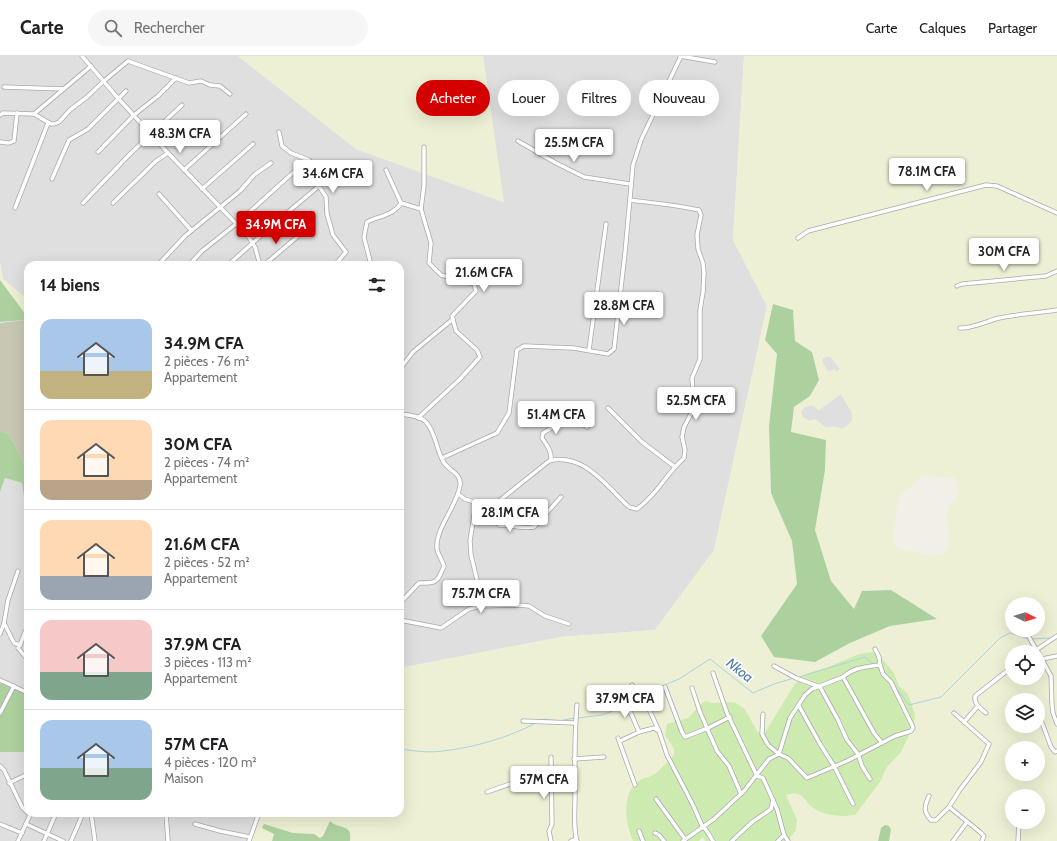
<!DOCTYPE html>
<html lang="fr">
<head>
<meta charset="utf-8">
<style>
  :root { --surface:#fff; --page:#f6f6f6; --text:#202124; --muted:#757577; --line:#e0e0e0; --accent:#d40000 }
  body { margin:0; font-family:Cabin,sans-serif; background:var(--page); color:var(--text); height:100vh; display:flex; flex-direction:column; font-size:15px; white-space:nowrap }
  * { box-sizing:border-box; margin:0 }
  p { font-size:13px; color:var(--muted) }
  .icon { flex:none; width:22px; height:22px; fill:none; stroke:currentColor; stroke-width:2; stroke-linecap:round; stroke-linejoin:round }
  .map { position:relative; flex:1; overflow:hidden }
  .drawer { position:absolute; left:24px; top:205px; width:380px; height:556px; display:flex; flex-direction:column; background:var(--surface); border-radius:12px; box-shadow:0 4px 16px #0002 }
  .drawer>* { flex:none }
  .guide { position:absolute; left:416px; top:24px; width:380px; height:36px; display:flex; gap:8px }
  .needle { width:26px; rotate:95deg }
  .controls { position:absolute; left:1005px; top:541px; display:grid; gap:8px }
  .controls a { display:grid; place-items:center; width:40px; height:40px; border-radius:50%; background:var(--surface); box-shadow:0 4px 16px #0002; font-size:20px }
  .price { position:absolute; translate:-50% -34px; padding:0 9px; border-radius:4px; background:#fff; color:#222; font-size:13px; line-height:26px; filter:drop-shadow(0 1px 2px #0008) }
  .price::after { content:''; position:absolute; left:50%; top:24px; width:12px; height:9px; margin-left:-6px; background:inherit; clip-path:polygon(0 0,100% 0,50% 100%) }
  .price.selected { background:var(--accent); color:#fff }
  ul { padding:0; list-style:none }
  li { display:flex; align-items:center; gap:12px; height:100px; padding:0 16px }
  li+li { border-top:1px solid var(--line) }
  li span { display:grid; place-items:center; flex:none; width:112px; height:80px; border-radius:12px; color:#555 }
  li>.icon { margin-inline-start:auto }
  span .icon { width:48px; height:48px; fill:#fffc; stroke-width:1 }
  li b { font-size:17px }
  h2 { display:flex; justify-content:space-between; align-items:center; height:48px; padding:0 16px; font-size:17px }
  .chip { padding:0 14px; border-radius:18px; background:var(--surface); box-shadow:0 4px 16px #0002; font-size:14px; line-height:36px }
  .chip.selected { background:var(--accent); color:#fff }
  header { display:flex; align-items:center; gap:24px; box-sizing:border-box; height:56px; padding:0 20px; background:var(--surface); border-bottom:1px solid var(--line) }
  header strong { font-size:19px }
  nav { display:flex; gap:22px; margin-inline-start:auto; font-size:14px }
  .search { width:280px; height:36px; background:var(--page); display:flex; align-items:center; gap:10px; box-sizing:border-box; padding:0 14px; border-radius:22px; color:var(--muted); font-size:15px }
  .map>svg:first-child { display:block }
  .residential { fill:#e0dfdf }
  .construction { fill:#c7c7b4 }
  .farmland { fill:#eef0d5; fill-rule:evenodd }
  .grass { fill:#cdebb0 }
  .forest { fill:#add19e }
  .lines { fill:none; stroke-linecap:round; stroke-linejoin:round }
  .stream { stroke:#aad3df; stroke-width:1 }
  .minor-casing { stroke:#a9a9a9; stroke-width:5 }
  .minor { stroke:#fff; stroke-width:3.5 }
  .labels { text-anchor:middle; stroke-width:3.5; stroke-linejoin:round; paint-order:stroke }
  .water-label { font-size:14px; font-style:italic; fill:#4a7aab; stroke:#fff }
</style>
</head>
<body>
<header>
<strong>Carte</strong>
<div class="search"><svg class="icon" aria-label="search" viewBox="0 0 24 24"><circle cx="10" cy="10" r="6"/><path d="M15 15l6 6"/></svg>Rechercher</div>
<nav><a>Carte</a><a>Calques</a><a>Partager</a></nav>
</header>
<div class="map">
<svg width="1057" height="785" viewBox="0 0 1057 785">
  <rect width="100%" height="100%" fill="#f2efe9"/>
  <g class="residential">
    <polygon points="0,0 238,0 356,93 503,146 483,0 744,0 733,184 767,250 714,494 655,574 561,581 400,612 400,209 28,209 28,244 3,223 0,206"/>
    <polygon points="830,300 840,313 836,316 828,316 822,305 823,302"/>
    <polygon points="841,338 852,357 852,366 843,373 834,371 826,372 815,363 810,365 803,361 800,356 805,351 813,349 819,354"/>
    <polygon points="5,422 22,427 28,473 28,637 0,627 0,436"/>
    <polygon points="0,696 28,696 28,757 259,757 249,785 0,785"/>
  </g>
  <polygon class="construction" points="24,264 28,267 28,416 10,379 0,375 0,267"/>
  <g class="farmland">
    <polygon points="238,0 483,0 504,146 356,93"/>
    <path d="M744,0h313v785h-168l2,-11 -10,-2 -3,13h-88v-2l6,-9 1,-10 -11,-25 10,-2 4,1 14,15 66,-27 7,-15 14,-15 14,-37 -4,-13 -4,-9 -8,-7 -5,-13 -16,-19 -67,18 -9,5 -8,8 -28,46 -5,3 -4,-3 -12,-22 -14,-7 -19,1 -5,-2 -4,1 -15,16 -21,6 -2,12 7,8 3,9 -2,5 -21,18 -9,2 -15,53 5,10h-283l1,-7 -8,-7 -10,-2 -10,11 -3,2 -6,-4 -21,-1 -10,-4 -21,-1 13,6 -3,7h-23l10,-28h141v-145l161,-31 94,-7 59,-80 53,-244 -34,-66zM773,248l20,6 2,31 17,11 7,27 -9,17 -16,11 -3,25 34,38 -10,60 16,51 23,28 83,10 -47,7 -40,17 -35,19 -54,-26 36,-52 -5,-43 -21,-48 -2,-67 8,-72 -12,-14zM830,300l10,13 -4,3 -2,-3 -7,3 -5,-11 1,-3zM841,338l11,19v8l-9,8 -9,-2 -8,1 -11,-9 -5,2 -7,-4 -2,-5 4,-5 8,-2 5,5zM923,419l8,2 24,1 4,16 -10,13 -3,12 3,12 -1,17 -4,5 -9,3 -31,-6 -10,-4v-17l5,-32zM1012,548h26v26h-26zM1012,596h26v26h-26zM1012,644h26v26h-26zM1012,692h26v26h-26zM1012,740h26v26h-26z"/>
    <polygon points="0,206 3,223 28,244 28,259 26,259 0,224"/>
  </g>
  <path class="grass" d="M873,596l5,2 16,19 5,13 8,7 4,9 4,13 -1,10 -13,27 -14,15 -7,15 -25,33c-13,2 -28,1 -40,-6 -13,-8 -10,-20 -29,-14l11,25 -1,10 -6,8v3h-85l-2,-4 -4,4h-66c-7,-15 -11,-42 1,-56 3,-2 7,-6 10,-7 3,-1 6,-1 9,-3 4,-2 8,-7 11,-10 15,-12 12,-15 1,-29l2,-12 21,-6 15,-16 4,-1 5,2 19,-1 5,1 9,6 12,22 4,3 5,-3 28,-46 8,-8 9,-5 15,-4 33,-14z"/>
  <g class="forest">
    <polygon points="0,224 26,259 28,259 28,267 24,264 0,266"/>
    <polygon points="773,248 793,254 795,285 812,296 819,324 810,340 794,351 791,376 826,384 825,414 815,474 831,525 854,553 862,535 891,534 937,563 890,570 850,587 815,606 774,601 761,580 797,528 792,485 771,437 769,370 777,298 765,284"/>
    <polygon points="0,375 10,379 28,416 28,473 22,427 5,422 0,436"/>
    <polygon points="0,627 28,637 28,696 0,696"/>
    <path d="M330,765c9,9 23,2 20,20h-78l2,-7 -12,-6 2,-4 29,9 21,1 6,4 3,-2z"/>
    <polygon points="885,769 889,770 891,774 889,785 878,785 881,772"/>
  </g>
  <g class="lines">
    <g class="stream">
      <polyline points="1032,583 1051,582"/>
      <polyline points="799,621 865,601 874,609"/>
      <polyline points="894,629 909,649 941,641 1000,582 1010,577 1029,583"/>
      <polyline points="641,639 679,623 710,603 753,637 774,628 794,622"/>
      <polyline points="578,662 602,659 620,652 638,640"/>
      <polyline points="541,664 544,663 558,665 575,662"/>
      <path d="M400,693c13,2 30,4 43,2 33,-4 64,-13 93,-28"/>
    </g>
    <g class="minor-casing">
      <g id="minor">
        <polyline points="82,0 117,41 168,97 248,180 255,191 260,209"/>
        <polyline points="680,0 715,6"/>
        <polyline points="4,31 64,33"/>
        <polyline points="34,58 51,68 54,68 59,66 70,54 87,41 104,25 128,5 189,27 201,25 210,29 220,30 230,38"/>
        <polyline points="0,59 3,57 34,58 91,10"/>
        <polyline points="279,76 282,90 291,97 309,104 314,109 319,130 326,141 327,158 333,179 346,196 335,209"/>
        <polyline points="518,85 556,107 584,121 630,128"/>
        <polyline points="0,86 9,87 14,85 17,57"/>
        <polyline points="98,96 134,59 158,40 176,22"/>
        <polyline points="184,114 246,58"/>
        <polyline points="52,123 69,84 88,73 126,35"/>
        <polyline points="202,133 253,88"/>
        <polyline points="159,138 191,174"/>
        <polyline points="83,147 130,98 182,49"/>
        <polyline points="113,147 156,105 168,97"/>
        <polyline points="401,147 421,153"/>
        <polyline points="15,152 48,67"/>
        <polyline points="798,182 808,175 986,129 997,130 1057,157"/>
        <polyline points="158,209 185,180 240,135 254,119 271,107"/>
        <polyline points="189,209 202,195 236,168 306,105"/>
        <polyline points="228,209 275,167 319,130"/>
        <polyline points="264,209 297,181"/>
        <path d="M371,209l-7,-28 3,-15c12,-6 27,-7 34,-19l-15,-33"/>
        <polyline points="957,230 962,228 1046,220 1057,215"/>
        <path d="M960,272c10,1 28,-7 39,-10 19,-4 39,-5 58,-8"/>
        <polyline points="589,294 606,168"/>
        <polyline points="403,309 413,296 453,263"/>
        <polyline points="608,352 642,386 675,411"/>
        <path d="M400,358c8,1 21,2 26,8 10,11 10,27 17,39 4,9 19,12 17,24 -2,20 -25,43 -23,64 1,5 5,11 7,17 -7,17 -7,17 -25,17l-19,20"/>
        <polyline points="418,362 460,323 480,301 477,294 456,275 452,260 476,235 474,228 441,219 429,207 431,187 421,153 424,129 424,91"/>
        <polyline points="442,402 497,377 509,357 517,294 524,290 573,292 608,298 614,293 625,197 633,109 641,84 681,0"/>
        <path d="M551,404c1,-8 -4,-15 -9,-22l1,-5c9,-5 22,-15 33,-12 4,1 8,4 11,6"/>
        <path d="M458,438l7,5 18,6 9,7 3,9 4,4c11,0 24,4 35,2l27,-30"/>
        <polyline points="476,447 470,485 471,499 479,532 481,550"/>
        <path d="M489,453l60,-48c35,-9 58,26 80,46l8,2c20,-14 29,-35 47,-51l1,-8 -3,-13 2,-10 10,-19 -2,-30 8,-19v-49l3,-18 1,-19 -1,-10 -5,-14 -1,-14 4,-20 -2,-5c-23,-5 -46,-7 -69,-10"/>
        <polyline points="18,515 8,544 4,567 14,587 20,589 18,592 28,604"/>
        <polyline points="400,564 441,572 469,553 481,550 518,549 529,550 545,560 569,568"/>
        <polyline points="1025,574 1037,595"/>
        <polyline points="0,578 4,567"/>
        <polyline points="20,589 25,576 28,572"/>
        <polyline points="1033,596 1057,580"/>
        <polyline points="1038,596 1051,620 1052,649 1053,657 1057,668"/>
        <polyline points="1042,603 1057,600"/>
        <polyline points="774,610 796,622 820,631 838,664 847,684 858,698 862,710 870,723"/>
        <polyline points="713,617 727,657 757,720 763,722 777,753 784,779 778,785"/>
        <polyline points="843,621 874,677 882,687"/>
        <polyline points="0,624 28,637"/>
        <polyline points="632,629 648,651 659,675"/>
        <polyline points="665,631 682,676 685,681 708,672 730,661"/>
        <polyline points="692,632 700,656 717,695 729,710 741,738"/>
        <polyline points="1023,641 1025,644"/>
        <polyline points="625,643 639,676"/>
        <path d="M577,649c-3,31 -2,62 -2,93 0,15 -2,29 2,43"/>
        <polyline points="799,650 820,688 834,710 853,748"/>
        <polyline points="0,657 14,630"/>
        <path d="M986,657c-6,-5 -12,-9 -11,-17l37,-29"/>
        <polyline points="763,658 762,678 768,689 779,698 788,702 807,722 847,705 895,680 911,675 913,672 912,669 891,626 883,618 880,609 879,601 875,593"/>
        <polyline points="1038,660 1041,664 1051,691 1055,696 1057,695"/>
        <polyline points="523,665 575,667"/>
        <polyline points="964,666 978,650"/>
        <polyline points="618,682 635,729"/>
        <polyline points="620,685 639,676 654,672 659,675 667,699 693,749 703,772"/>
        <polyline points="551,701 552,768 549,775 551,785"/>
        <polyline points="574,703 604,701"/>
        <polyline points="0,710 4,714 22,751 30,759"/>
        <polyline points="9,727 28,718"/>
        <polyline points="487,736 510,728 575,728"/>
        <path d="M929,740c-5,11 -6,15 2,24h5l13,-13 10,-16 22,-29 8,-18 -35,-31"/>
        <polyline points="656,743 685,783"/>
        <polyline points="949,751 980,776 984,780 982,785"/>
        <polyline points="91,757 95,785"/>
        <polyline points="166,757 168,785"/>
        <polyline points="0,768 22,777"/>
        <polyline points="26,768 63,785"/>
        <polyline points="195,768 220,775 250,781"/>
        <polyline points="704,771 713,785"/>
        <polyline points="639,775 643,785"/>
        <polyline points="655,777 659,779 664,785"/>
        <polyline points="784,779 788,785"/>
        <polyline points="18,785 31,757"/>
        <polyline points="44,785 56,757"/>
        <polyline points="71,785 81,762"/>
        <polyline points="249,785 259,757"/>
        <polyline points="571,785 576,783"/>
        <path d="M683,785l31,-22 30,-28 25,-32 10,-5 11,-36 15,-23 7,-6 31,-12c11,-10 23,-10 37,-12"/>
        <polyline points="732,785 751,767 771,753 773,744"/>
        <polyline points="953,785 967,766"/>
        <polyline points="1018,785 1019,766"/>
      </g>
    </g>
    <use href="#minor" class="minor"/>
  </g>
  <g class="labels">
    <g class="water-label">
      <text transform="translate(740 614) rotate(38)" y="5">Nkoa</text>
    </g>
  </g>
</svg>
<div class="controls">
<a><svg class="needle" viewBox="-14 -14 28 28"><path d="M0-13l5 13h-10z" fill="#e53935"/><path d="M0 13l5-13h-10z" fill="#757577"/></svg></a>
<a><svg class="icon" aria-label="locate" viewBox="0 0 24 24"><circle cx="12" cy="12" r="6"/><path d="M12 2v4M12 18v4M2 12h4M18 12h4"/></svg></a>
<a><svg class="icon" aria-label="layers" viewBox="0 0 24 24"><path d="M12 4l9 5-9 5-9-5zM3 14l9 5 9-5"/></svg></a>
<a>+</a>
<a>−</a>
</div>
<b class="price" style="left:180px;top:98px">48.3M CFA</b>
<b class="price" style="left:574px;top:107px">25.5M CFA</b>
<b class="price" style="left:927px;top:136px">78.1M CFA</b>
<b class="price" style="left:333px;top:138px">34.6M CFA</b>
<b class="price selected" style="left:276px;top:189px">34.9M CFA</b>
<b class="price" style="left:1004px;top:216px">30M CFA</b>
<b class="price" style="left:484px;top:237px">21.6M CFA</b>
<b class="price" style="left:624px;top:270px">28.8M CFA</b>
<b class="price" style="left:696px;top:365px">52.5M CFA</b>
<b class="price" style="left:556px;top:379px">51.4M CFA</b>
<b class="price" style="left:510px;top:477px">28.1M CFA</b>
<b class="price" style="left:481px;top:558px">75.7M CFA</b>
<b class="price" style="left:625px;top:663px">37.9M CFA</b>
<b class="price" style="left:544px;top:744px">57M CFA</b>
<div class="guide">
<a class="chip selected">Acheter</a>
<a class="chip">Louer</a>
<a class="chip">Filtres</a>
<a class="chip">Nouveau</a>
</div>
<section class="drawer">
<h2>14 biens<svg class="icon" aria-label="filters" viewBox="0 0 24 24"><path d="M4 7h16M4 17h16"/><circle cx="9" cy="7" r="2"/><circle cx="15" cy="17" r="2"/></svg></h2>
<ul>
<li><span style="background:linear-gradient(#a9c7e8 65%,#c2b280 0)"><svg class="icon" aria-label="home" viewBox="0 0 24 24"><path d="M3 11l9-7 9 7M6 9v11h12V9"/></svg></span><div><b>34.9M CFA</b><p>2 pièces · 76 m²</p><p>Appartement</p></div></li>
<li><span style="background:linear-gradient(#ffd9b3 75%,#b9a48a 0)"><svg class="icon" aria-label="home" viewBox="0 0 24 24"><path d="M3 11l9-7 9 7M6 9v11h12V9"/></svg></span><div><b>30M CFA</b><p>2 pièces · 74 m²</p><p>Appartement</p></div></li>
<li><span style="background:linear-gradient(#ffd9b3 70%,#9aa5b1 0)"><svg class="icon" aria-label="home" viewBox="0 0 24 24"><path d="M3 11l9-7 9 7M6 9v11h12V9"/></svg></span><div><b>21.6M CFA</b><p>2 pièces · 52 m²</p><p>Appartement</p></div></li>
<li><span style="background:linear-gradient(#f6c9c9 65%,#7fa58c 0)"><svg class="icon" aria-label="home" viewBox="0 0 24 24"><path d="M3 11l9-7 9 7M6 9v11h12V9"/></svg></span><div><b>37.9M CFA</b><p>3 pièces · 113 m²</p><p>Appartement</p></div></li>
<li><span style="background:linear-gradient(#a9c7e8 60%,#7fa58c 0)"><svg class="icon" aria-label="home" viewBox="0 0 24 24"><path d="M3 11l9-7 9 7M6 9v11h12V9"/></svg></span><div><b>57M CFA</b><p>4 pièces · 120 m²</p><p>Maison</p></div></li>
</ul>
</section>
</div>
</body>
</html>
